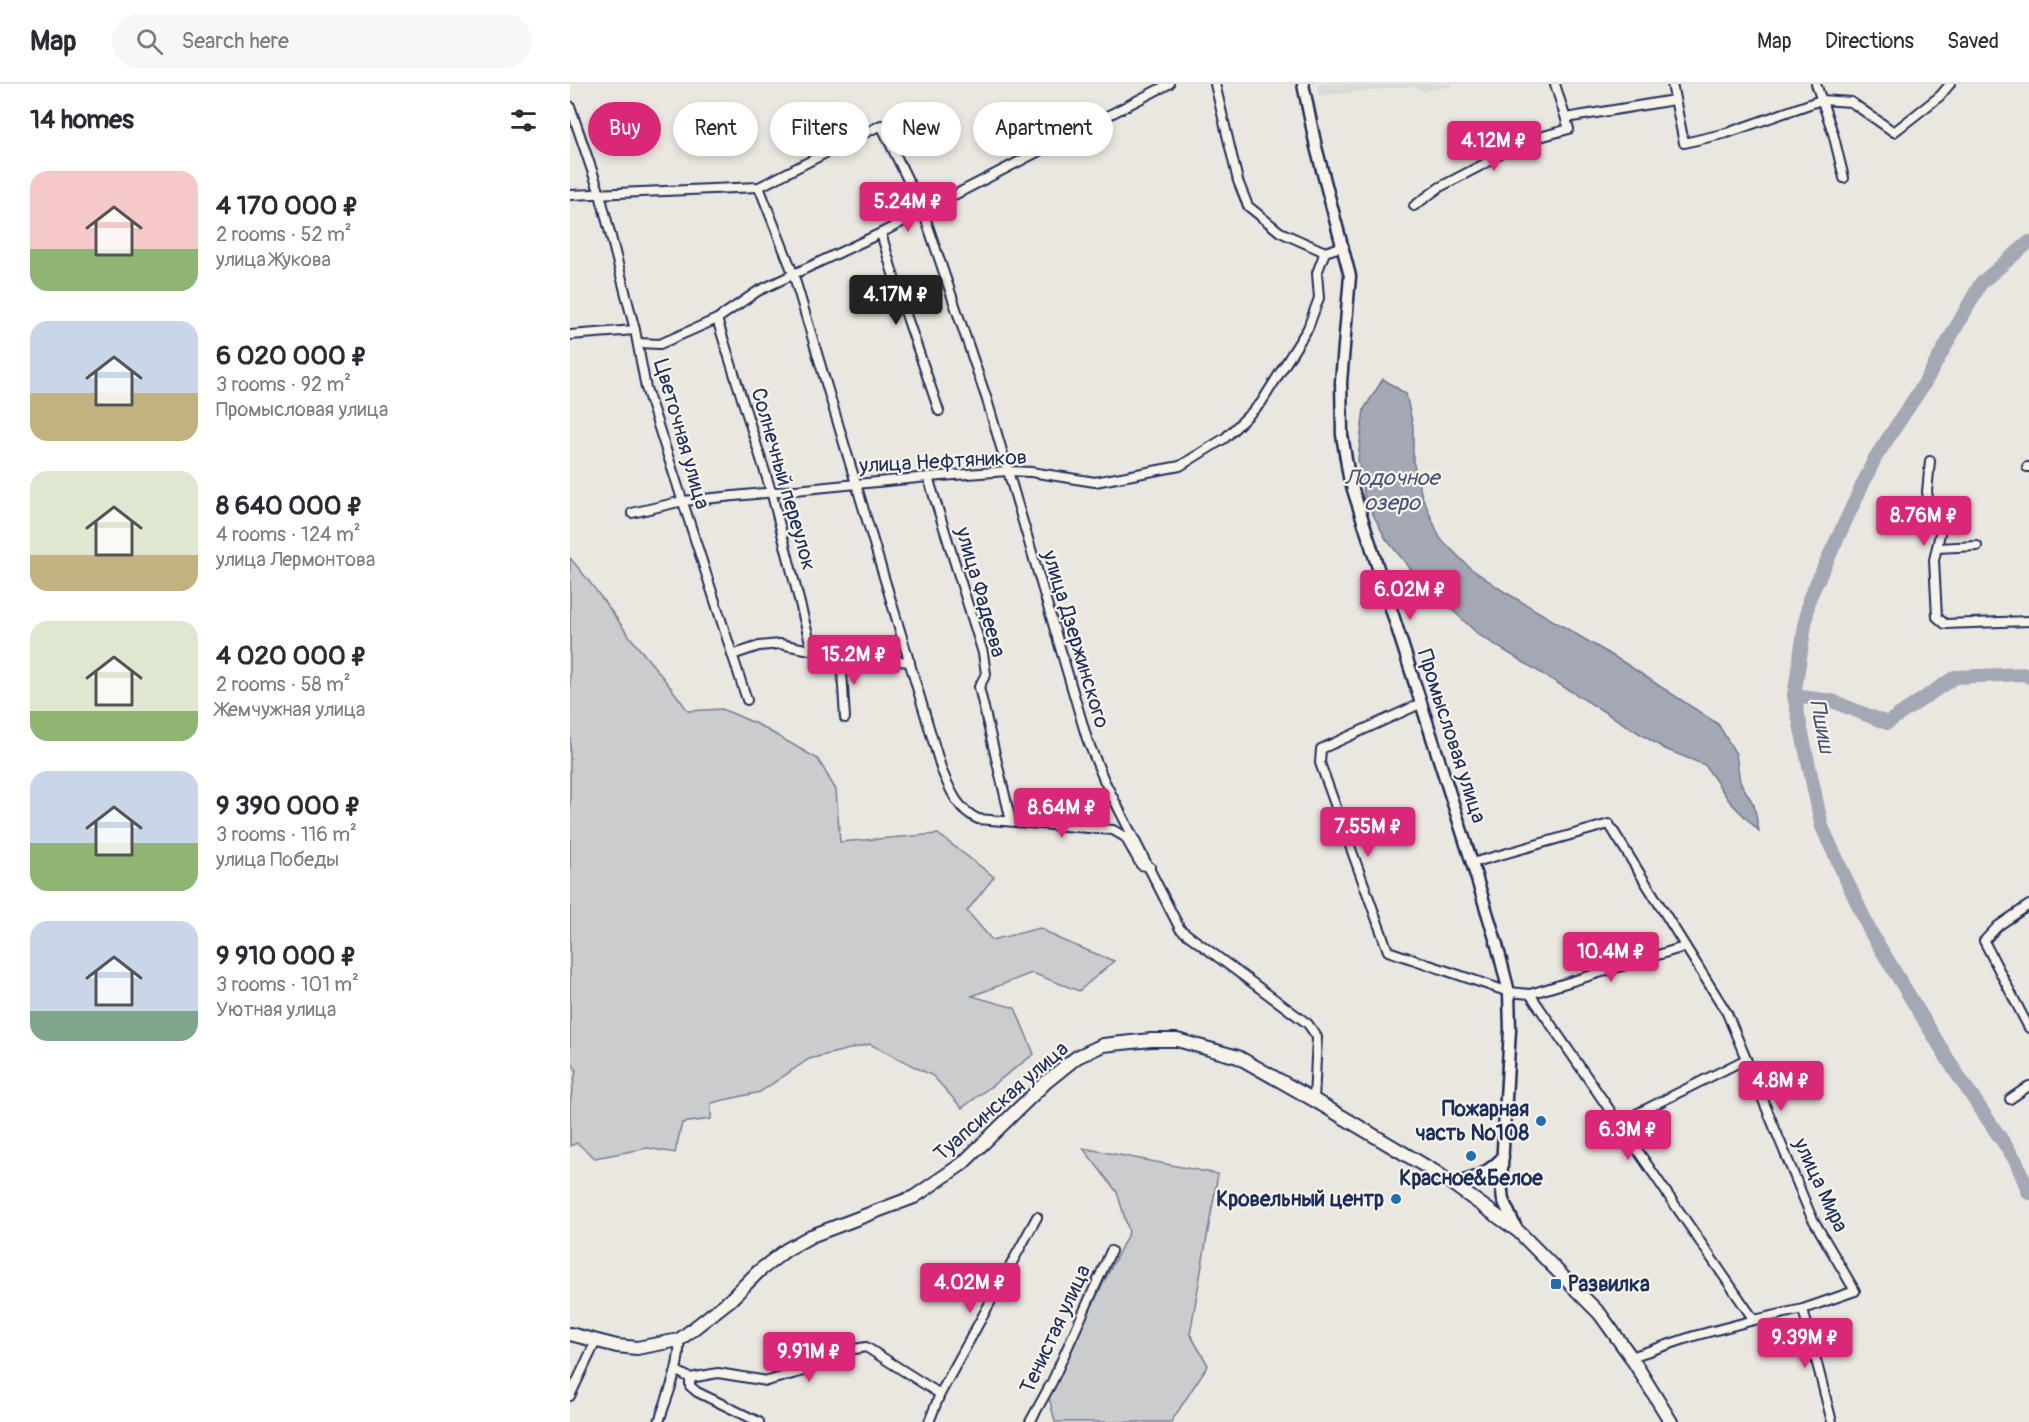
<!DOCTYPE html>
<html lang="en">
<head>
<meta charset="utf-8">
<style>
  :root { --surface:#fff; --page:#f7f7f7; --text:#2b2b33; --muted:#7c7c81; --line:#e1e1e2; --accent:#db2777 }
  body { margin:0; font-family:Pangolin,sans-serif; background:var(--page); color:var(--text); height:100vh; display:flex; flex-direction:column; font-size:22px; white-space:nowrap }
  * { box-sizing:border-box; margin:0 }
  p { font-size:20px; color:var(--muted) }
  .icon { flex:none; width:33px; height:33px; fill:none; stroke:currentColor; stroke-width:2; stroke-linecap:round; stroke-linejoin:round }
  .map { position:relative; flex:1; overflow:hidden }
  .sheet { display:flex; flex-direction:column; background:var(--surface); width:570px }
  .sheet>* { flex:none }
  .guide { position:absolute; left:18px; top:18px; width:570px; height:54px; display:flex; gap:12px }
  .price { position:absolute; translate:-50% -51px; padding:0 14px; border-radius:6px; background:var(--accent); color:#fff; font-size:20px; line-height:39px; filter:drop-shadow(0 2px 3px #0008) }
  .price::after { content:''; position:absolute; left:50%; top:36px; width:18px; height:14px; margin-left:-9px; background:inherit; clip-path:polygon(0 0,100% 0,50% 100%) }
  .price.selected { background:#222; color:#fff }
  ul { padding:0; list-style:none }
  li { display:flex; align-items:center; gap:18px; height:150px; padding:0 30px }
  li span { display:grid; place-items:center; flex:none; width:168px; height:120px; border-radius:18px; color:#555 }
  li>.icon { margin-inline-start:auto }
  span .icon { width:72px; height:72px; fill:#fffc; stroke-width:1 }
  li b { font-size:26px }
  h2 { display:flex; justify-content:space-between; align-items:center; height:72px; padding:0 30px; font-size:26px }
  .chip { padding:0 21px; border-radius:27px; background:var(--surface); box-shadow:0 3px 9px #0003; font-size:21px; line-height:54px }
  .chip.selected { background:var(--accent); color:#fff }
  header { display:flex; align-items:center; gap:36px; box-sizing:border-box; height:84px; padding:0 30px; background:var(--surface); border-bottom:2px solid var(--line) }
  header strong { font-size:28px }
  nav { display:flex; gap:33px; margin-inline-start:auto; font-size:21px }
  .search { width:420px; height:54px; background:var(--page); display:flex; align-items:center; gap:15px; box-sizing:border-box; padding:0 21px; border-radius:33px; color:var(--muted); font-size:22px }
  main { display:flex; flex:1; min-height:0 }
  .map>svg:first-child { display:block }
  .built { fill:#dadad6 }
  .green { fill:#cbcccd; stroke:#737e96; stroke-width:1.5 }
  .water { fill:#a3a8b4; stroke:#6d7892; stroke-width:1.5 }
  .lines { fill:none; stroke-linecap:round; stroke-linejoin:round }
  .river { stroke:#a3a8b4; stroke-width:14 }
  .minor-casing { stroke:#1b2f5e; stroke-width:12 }
  .secondary-casing { stroke:#1b2f5e; stroke-width:15 }
  .primary-casing { stroke:#1b2f5e; stroke-width:16 }
  .minor { stroke:#f7f3e8; stroke-width:8 }
  .secondary { stroke:#f7f3e8; stroke-width:10 }
  .primary { stroke:#f7f3e8; stroke-width:12 }
  .poi-dot { fill:#1f6fb2; stroke:#f7f3e8; stroke-width:2 }
  .labels { text-anchor:middle; stroke-width:4.5; stroke-linejoin:round; paint-order:stroke }
  .street-label { font-size:21px; fill:#1b2f5e; stroke:#f7f3e8 }
  .poi-label { font-size:21px; font-weight:bold; fill:#1b2f5e; stroke:#f7f3e8; text-anchor:end }
  .water-label { font-size:22px; font-style:italic; fill:#445378; stroke:#f7f3e8 }
</style>
</head>
<body>
<header>
<strong>Map</strong>
<div class="search"><svg class="icon" aria-label="search" viewBox="0 0 24 24"><circle cx="10" cy="10" r="6"/><path d="M15 15l6 6"/></svg>Search here</div>
<nav><a>Map</a><a>Directions</a><a>Saved</a></nav>
</header>
<main>
<section class="sheet">
<h2>14 homes<svg class="icon" aria-label="filters" viewBox="0 0 24 24"><path d="M4 7h16M4 17h16"/><circle cx="9" cy="7" r="2"/><circle cx="15" cy="17" r="2"/></svg></h2>
<ul>
<li><span style="background:linear-gradient(#f6c9c9 65%,#8fb573 0)"><svg class="icon" aria-label="home" viewBox="0 0 24 24"><path d="M3 11l9-7 9 7M6 9v11h12V9"/></svg></span><div><b>4 170 000 ₽</b><p>2 rooms · 52 m²</p><p>улица Жукова</p></div></li>
<li><span style="background:linear-gradient(#c9d6e8 60%,#c2b280 0)"><svg class="icon" aria-label="home" viewBox="0 0 24 24"><path d="M3 11l9-7 9 7M6 9v11h12V9"/></svg></span><div><b>6 020 000 ₽</b><p>3 rooms · 92 m²</p><p>Промысловая улица</p></div></li>
<li><span style="background:linear-gradient(#dfe7d0 70%,#c2b280 0)"><svg class="icon" aria-label="home" viewBox="0 0 24 24"><path d="M3 11l9-7 9 7M6 9v11h12V9"/></svg></span><div><b>8 640 000 ₽</b><p>4 rooms · 124 m²</p><p>улица Лермонтова</p></div></li>
<li><span style="background:linear-gradient(#dfe7d0 75%,#8fb573 0)"><svg class="icon" aria-label="home" viewBox="0 0 24 24"><path d="M3 11l9-7 9 7M6 9v11h12V9"/></svg></span><div><b>4 020 000 ₽</b><p>2 rooms · 58 m²</p><p>Жемчужная улица</p></div></li>
<li><span style="background:linear-gradient(#c9d6e8 60%,#8fb573 0)"><svg class="icon" aria-label="home" viewBox="0 0 24 24"><path d="M3 11l9-7 9 7M6 9v11h12V9"/></svg></span><div><b>9 390 000 ₽</b><p>3 rooms · 116 m²</p><p>улица Победы</p></div></li>
<li><span style="background:linear-gradient(#c9d6e8 75%,#7fa58c 0)"><svg class="icon" aria-label="home" viewBox="0 0 24 24"><path d="M3 11l9-7 9 7M6 9v11h12V9"/></svg></span><div><b>9 910 000 ₽</b><p>3 rooms · 101 m²</p><p>Уютная улица</p></div></li>
</ul>
</section>
<div class="map">
<svg width="1459" height="1338" viewBox="0 0 1459 1338">
  <rect width="100%" height="100%" fill="#eae7e0"/>
  <filter id="ink" filterUnits="userSpaceOnUse"><feTurbulence type="fractalNoise" baseFrequency=".0167" numOctaves="2"/><feDisplacementMap in="SourceGraphic" scale="12" xChannelSelector="R" yChannelSelector="G"/><feConvolveMatrix kernelMatrix="1 2 1 2 8 2 1 2 1" color-interpolation-filters="sRGB"/></filter>
  <g filter="url(#ink)">
    <polygon class="built" points="748,0 882,0 882,2 854,7 842,2 749,12"/>
    <g class="green">
      <path d="M0,474c22,25 40,52 60,79 20,25 40,48 58,74l34,-2 35,15 61,35 18,31 4,52 98,-8 56,43 -27,34 25,29 48,-12 19,11 55,22 -35,30 -47,-18 -60,23 43,12 19,46 -72,54 -29,-32 -63,-32 -61,15 -49,33 -49,11v16l-29,4 -7,30 -27,-5 -53,10 -18,-15 -7,3v-44l6,-32 -6,-11z"/>
      <polygon points="513,1064 648,1090 620,1250 638,1281 601,1338 485,1338 478,1309 559,1148 547,1108"/>
    </g>
    <polygon class="water" points="813,295 836,310 843,342 843,377 852,412 870,454 900,484 935,508 1053,578 1148,640 1166,670 1170,698 1184,721 1189,747 1160,718 1135,681 1095,665 909,551 849,495 816,455 795,415 788,375 794,325"/>
    <g class="lines">
      <g class="river">
        <polyline points="1459,158 1411,199 1354,300 1305,374 1239,515 1224,612 1252,743 1300,847 1385,987 1446,1077 1459,1109"/>
        <polyline points="1224,612 1262,617 1317,639 1385,593 1455,590 1459,593"/>
      </g>
      <g class="minor-casing">
        <g id="minor">
          <polyline points="645,0 668,97 678,122 710,148 755,168"/>
          <polyline points="1102,0 1114,59 1157,49 1251,16 1281,18 1324,48 1370,12 1380,0"/>
          <polyline points="1246,0 1263,49 1274,94"/>
          <polyline points="0,22 30,110 65,246 76,304 177,616"/>
          <polyline points="996,34 1104,16"/>
          <path d="M189,103l34,86 149,498c9,20 15,38 36,48l135,11 12,7 16,28 9,2"/>
          <polyline points="0,111 189,103 311,41 353,127 417,316 517,655 534,696 610,845 738,940 747,953 744,1016"/>
          <polyline points="844,122 870,103 914,80 944,60 999,45 985,0"/>
          <polyline points="311,149 328,207 369,327"/>
          <polyline points="147,235 201,407 242,566"/>
          <polyline points="0,251 65,246"/>
          <polyline points="68,259 90,260 147,235 188,207 311,149 599,0"/>
          <polyline points="1360,377 1357,408 1361,430 1372,441 1364,476 1367,533 1375,540 1459,537"/>
          <polyline points="1457,383 1459,383"/>
          <polyline points="358,393 413,569 416,590 409,603 441,737"/>
          <polyline points="62,429 113,417 358,393 437,387 461,388 525,398 610,382 655,354 691,319 738,244 749,214 747,189 755,168 774,162"/>
          <polyline points="1367,464 1407,462"/>
          <polyline points="162,571 189,562 210,560 271,572 340,578"/>
          <polyline points="271,572 275,634"/>
          <polyline points="852,619 751,665 750,679 818,867 939,908 960,910 1184,1236"/>
          <polyline points="902,779 1039,740 1157,929 1241,1132 1285,1207 1233,1225 1184,1236 1124,1252 1061,1273"/>
          <polyline points="1459,821 1428,842 1414,857 1459,944"/>
          <polyline points="960,910 1114,863"/>
          <polyline points="1440,1015 1459,1002"/>
          <polyline points="1048,1039 1176,975"/>
          <polyline points="1233,1225 1262,1338"/>
          <polyline points="107,1287 120,1294 148,1289 197,1297 234,1287 274,1267 296,1263 370,1310"/>
          <polyline points="120,1294 120,1302 127,1308 189,1338"/>
          <polyline points="0,1312 26,1257"/>
          <path d="M89,1338c8,-27 22,-54 20,-82"/>
          <polyline points="359,1338 370,1310 467,1133"/>
          <polyline points="460,1338 482,1298 541,1167"/>
        </g>
      </g>
      <g class="secondary-casing">
        <g id="secondary">
          <polyline points="733,0 746,63 780,192 771,298 772,351 779,393 902,779 927,861 939,908 940,946 931,1099 933,1116 946,1144"/>
          <path d="M882,1099c21,-3 36,-10 51,-26"/>
        </g>
      </g>
      <g class="primary-casing">
        <polyline id="primary" points="0,1250 47,1262 67,1264 109,1256 160,1216 189,1187 216,1166 241,1152 344,1113 392,1080 476,998 507,973 533,961 581,956 607,956 668,973 744,1016 867,1089 948,1147 1030,1230 1061,1273 1101,1338"/>
      </g>
      <use href="#minor" class="minor"/>
      <use href="#secondary" class="secondary"/>
      <use href="#primary" class="primary"/>
    </g>
  </g>
  <g class="poi-dot">
    <circle cx="971" cy="1037" r="6"/>
    <circle cx="901" cy="1072" r="6"/>
    <circle cx="826" cy="1115" r="6"/>
    <rect x="980" y="1194" width="12" height="12" rx="3"/>
  </g>
  <g class="labels">
    <g class="street-label">
      <text transform="translate(112 350) rotate(74)" y="7">Цветочная улица</text>
      <text transform="translate(373 377) rotate(-3)" y="7">улица Нефтяников</text>
      <text transform="translate(214 395) rotate(74)" y="7">Солнечный переулок</text>
      <text transform="translate(411 508) rotate(74)" y="7">улица Фадеева</text>
      <text transform="translate(506 555) rotate(73)" y="7">улица Дзержинского</text>
      <text transform="translate(882 652) rotate(72)" y="7">Промысловая улица</text>
      <text transform="translate(431 1017) rotate(-41)" y="7">Туапсинская улица</text>
      <text transform="translate(1251 1101) rotate(65)" y="7">улица Мира</text>
      <text transform="translate(485 1245) rotate(-65)" y="7">Тенистая улица</text>
    </g>
    <g class="poi-label">
      <text x="959" y="1032">Пожарная<tspan x="959" dy="24">часть №108</tspan></text>
      <text x="901" y="1101" text-anchor="middle">Красное&amp;Белое</text>
      <text x="814" y="1122">Кровельный центр</text>
      <text x="998" y="1207" text-anchor="start">Развилка</text>
    </g>
    <g class="water-label">
      <text x="822" y="401">Лодочное<tspan x="822" dy="25">озеро</tspan></text>
      <text transform="translate(1253 642) rotate(79)" y="8">Пшиш</text>
    </g>
  </g>
</svg>
<b class="price" style="left:924px;top:88px">4.12M ₽</b>
<b class="price" style="left:338px;top:149px">5.24M ₽</b>
<b class="price selected" style="left:326px;top:242px">4.17M ₽</b>
<b class="price" style="left:1354px;top:463px">8.76M ₽</b>
<b class="price" style="left:840px;top:537px">6.02M ₽</b>
<b class="price" style="left:284px;top:602px">15.2M ₽</b>
<b class="price" style="left:492px;top:755px">8.64M ₽</b>
<b class="price" style="left:798px;top:774px">7.55M ₽</b>
<b class="price" style="left:1041px;top:899px">10.4M ₽</b>
<b class="price" style="left:1211px;top:1028px">4.8M ₽</b>
<b class="price" style="left:1058px;top:1077px">6.3M ₽</b>
<b class="price" style="left:400px;top:1230px">4.02M ₽</b>
<b class="price" style="left:1235px;top:1285px">9.39M ₽</b>
<b class="price" style="left:239px;top:1299px">9.91M ₽</b>
<div class="guide">
<a class="chip selected">Buy</a>
<a class="chip">Rent</a>
<a class="chip">Filters</a>
<a class="chip">New</a>
<a class="chip">Apartment</a>
</div>
</div>
</main>
</body>
</html>
